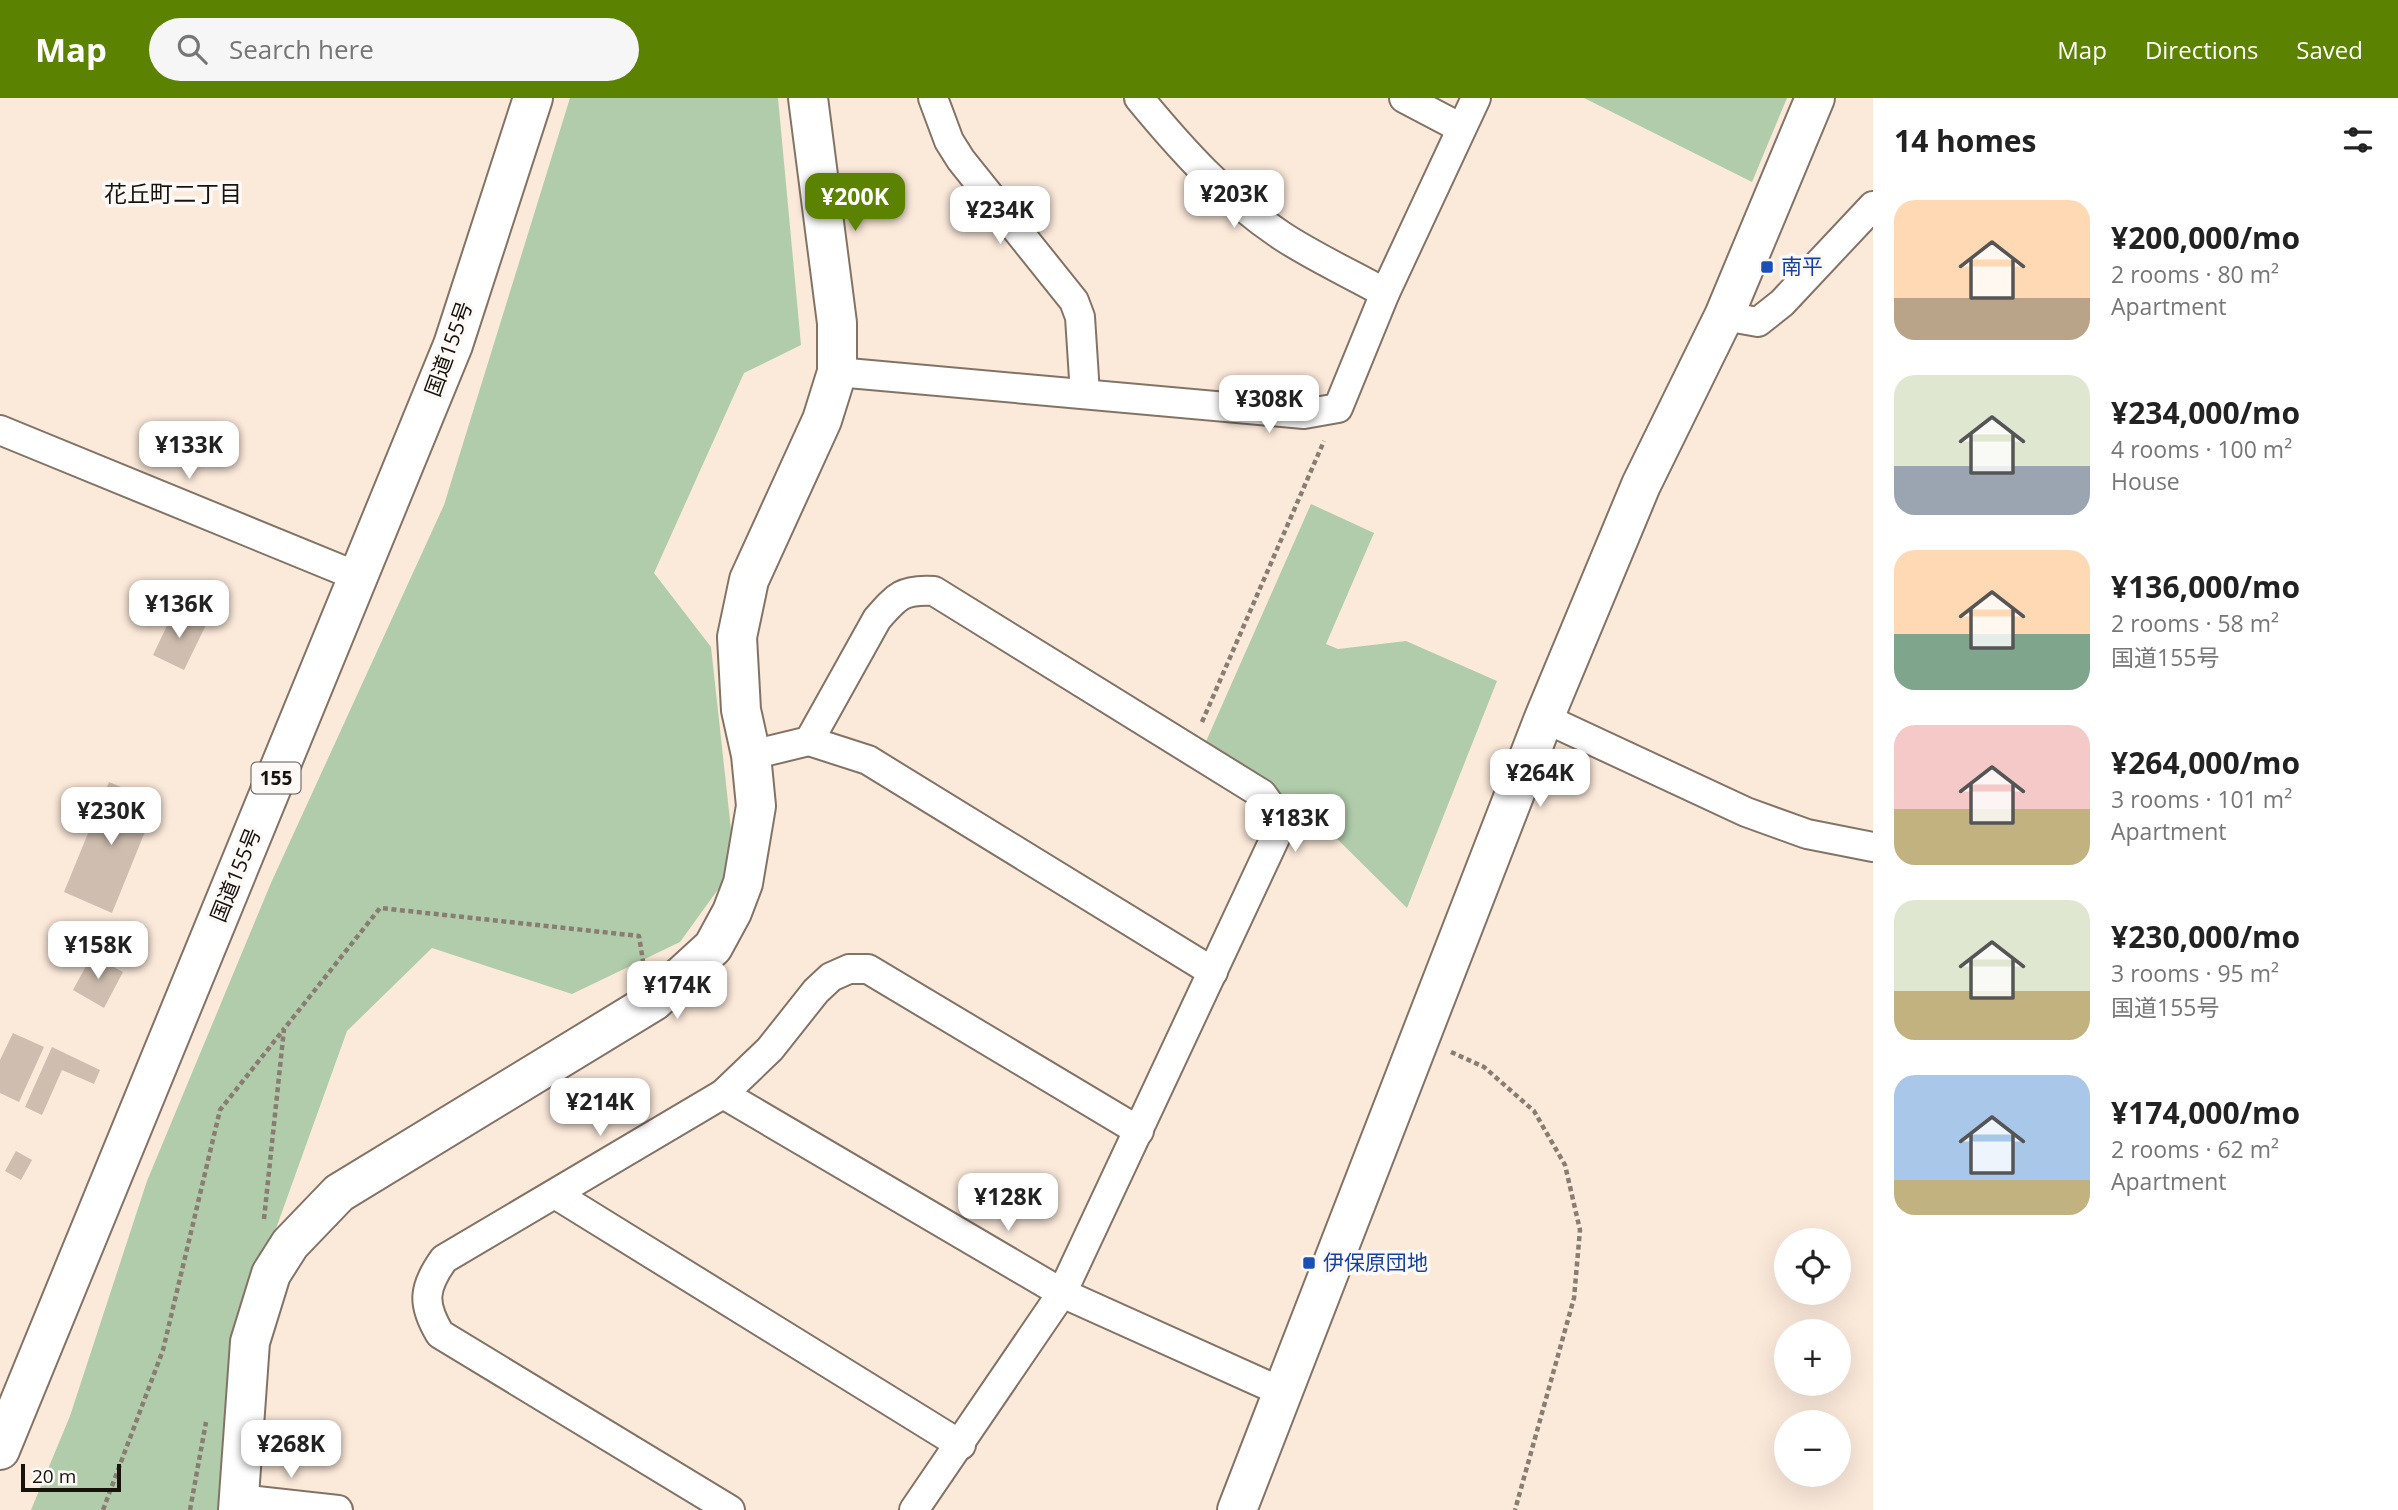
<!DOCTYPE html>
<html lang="en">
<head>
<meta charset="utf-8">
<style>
  :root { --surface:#fff; --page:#f6f6f6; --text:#222; --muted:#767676; --accent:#5c8201 }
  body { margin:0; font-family:"Open Sans","Noto Sans JP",sans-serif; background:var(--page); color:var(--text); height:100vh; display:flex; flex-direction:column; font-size:26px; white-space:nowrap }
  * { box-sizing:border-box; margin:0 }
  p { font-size:23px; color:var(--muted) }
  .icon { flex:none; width:38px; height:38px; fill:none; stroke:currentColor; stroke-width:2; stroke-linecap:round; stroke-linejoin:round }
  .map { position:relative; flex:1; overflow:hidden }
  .side { display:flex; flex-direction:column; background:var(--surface); width:525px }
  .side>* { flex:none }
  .tools { position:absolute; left:1774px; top:1130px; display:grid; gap:14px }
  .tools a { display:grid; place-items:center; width:77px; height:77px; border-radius:50%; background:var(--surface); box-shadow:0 7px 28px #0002; font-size:35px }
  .scale { position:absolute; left:21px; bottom:18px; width:100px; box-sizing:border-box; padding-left:7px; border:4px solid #18120d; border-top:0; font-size:19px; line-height:24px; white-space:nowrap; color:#18120d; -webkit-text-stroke:5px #fcf9f6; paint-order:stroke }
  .price { position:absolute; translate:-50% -60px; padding:0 16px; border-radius:14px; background:#fff; color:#222; font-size:23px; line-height:46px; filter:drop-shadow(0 2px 4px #0008) }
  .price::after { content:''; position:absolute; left:50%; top:42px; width:21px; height:16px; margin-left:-10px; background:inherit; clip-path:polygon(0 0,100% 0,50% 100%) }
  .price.current { background:var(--accent); color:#fff }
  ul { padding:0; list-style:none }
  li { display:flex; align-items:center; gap:21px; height:175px; padding:0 21px }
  li span { display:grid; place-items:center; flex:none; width:196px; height:140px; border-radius:21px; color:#555 }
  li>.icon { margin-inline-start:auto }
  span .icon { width:84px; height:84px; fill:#fffc; stroke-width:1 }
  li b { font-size:30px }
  h2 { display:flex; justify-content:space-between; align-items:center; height:84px; padding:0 21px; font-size:30px }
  header { display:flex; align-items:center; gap:42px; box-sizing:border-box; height:98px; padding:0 35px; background:var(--accent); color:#fff }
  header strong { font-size:33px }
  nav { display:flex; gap:38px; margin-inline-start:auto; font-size:24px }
  .search { width:490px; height:63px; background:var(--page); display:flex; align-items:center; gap:18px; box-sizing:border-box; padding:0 24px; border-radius:38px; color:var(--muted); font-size:26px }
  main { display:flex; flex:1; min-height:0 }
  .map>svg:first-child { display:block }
  .green { fill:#b0ccaa }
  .building { fill:#cfbeaf }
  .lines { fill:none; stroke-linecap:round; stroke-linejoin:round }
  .street-casing { stroke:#837366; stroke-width:32 }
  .secondary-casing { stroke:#837366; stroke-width:42 }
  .highway-casing { stroke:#837366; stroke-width:42 }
  .path { stroke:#897d73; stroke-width:4.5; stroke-dasharray:5 3.5; stroke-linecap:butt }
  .street { stroke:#fff; stroke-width:28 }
  .secondary { stroke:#fff; stroke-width:38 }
  .highway { stroke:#fff; stroke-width:38 }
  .transit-dot { fill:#1a4fb4; stroke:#fcf9f6; stroke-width:2.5 }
  .labels { text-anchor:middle; stroke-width:7; stroke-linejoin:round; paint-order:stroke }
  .shield { fill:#fcf9f6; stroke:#5c5753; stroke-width:2 }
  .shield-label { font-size:19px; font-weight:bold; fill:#18120d }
  .transit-label { font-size:21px; fill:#164399; stroke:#fcf9f6; text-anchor:start }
  .street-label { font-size:21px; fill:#18120d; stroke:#fcf9f6 }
  .neighbourhood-label { font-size:23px; fill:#18120d; stroke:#fcf9f6 }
</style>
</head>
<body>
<header>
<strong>Map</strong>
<div class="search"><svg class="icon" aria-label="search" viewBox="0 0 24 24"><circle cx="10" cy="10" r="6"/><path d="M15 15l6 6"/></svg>Search here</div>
<nav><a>Map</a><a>Directions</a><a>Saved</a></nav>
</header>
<main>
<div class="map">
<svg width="1873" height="1412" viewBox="0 0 1873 1412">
  <rect width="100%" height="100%" fill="#fbe9da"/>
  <g class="green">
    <polygon points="570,0 778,0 801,247 744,275 654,475 711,549 735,768 680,844 572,896 432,850 347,933 264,1164 224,1412 31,1412 70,1318 147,1083 271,785 444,407"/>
    <polygon points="1584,0 1787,0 1752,84"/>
    <polygon points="1311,406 1374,435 1326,546 1338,551 1406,543 1497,583 1407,810 1317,721 1204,648"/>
  </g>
  <g class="building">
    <polygon points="175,511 206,527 184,572 153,557"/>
    <polygon points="109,684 157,704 112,815 64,794"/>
    <polygon points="92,857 123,874 104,910 73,892"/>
    <polygon points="13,935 44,949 19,1004 0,995 0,962"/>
    <polygon points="52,949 100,972 94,986 62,972 42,1017 25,1009"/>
    <polygon points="16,1053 32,1062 21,1082 5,1073"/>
  </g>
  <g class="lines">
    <g class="street-casing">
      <g id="street">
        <polyline points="933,0 949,43 961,62 1074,203 1080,219 1085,296"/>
        <path d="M1139,0c43,52 86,100 143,138 32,21 69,38 103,57"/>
        <polyline points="1404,0 1461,30"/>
        <polyline points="1724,218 1758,224 1782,205 1873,108"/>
        <polyline points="837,274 1304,316 1338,310 1385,195 1476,0"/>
        <polyline points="0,332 359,479"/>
        <polyline points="1544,620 1746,714 1807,736 1873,749"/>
        <polyline points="809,643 868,662 1213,874"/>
        <path d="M751,657l58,-14 68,-122c20,-23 26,-30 57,-28l328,203 15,21 -2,23 -213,455 -148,217"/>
        <polyline points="723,996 1062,1195 1282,1294"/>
        <polyline points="555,1096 961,1347"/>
        <polyline points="239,1401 338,1412"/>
        <path d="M730,1412l-290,-176c-18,-30 -17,-46 4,-75l279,-165 47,-45 46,-58 15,-14 18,-8h19l271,162"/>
      </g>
    </g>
    <g class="secondary-casing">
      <g id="secondary">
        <polyline points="238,1412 250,1244 271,1176 290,1146 339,1095 654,903 713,849 732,814 743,785 756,708 751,657 741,612 737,539 749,482 822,322 837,274 837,225 808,0"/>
        <polyline points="1237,1412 1544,620 1641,387 1724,218 1815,0"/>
      </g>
    </g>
    <g class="highway-casing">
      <polyline id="highway" points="0,1352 453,247 533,0"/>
    </g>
    <g class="path">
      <polyline points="1202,624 1324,343"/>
      <polyline points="1451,954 1484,969 1534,1013 1565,1067 1580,1132 1574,1200 1515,1412"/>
      <polyline points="264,1121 284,931 380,810 639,838 643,863"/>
      <polyline points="103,1412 163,1252 220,1012 284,931"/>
      <polyline points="190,1412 206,1324"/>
    </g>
    <use href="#street" class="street"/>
    <use href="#secondary" class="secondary"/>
    <use href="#highway" class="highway"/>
  </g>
  <g class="transit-dot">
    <rect x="1760" y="162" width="14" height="14" rx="3.5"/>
    <rect x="1302" y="1158" width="14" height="14" rx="3.5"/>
  </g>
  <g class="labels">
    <rect class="shield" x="251.5" y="664.5" width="49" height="31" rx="5"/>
    <g class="shield-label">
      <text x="276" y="687">155</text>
    </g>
    <g class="transit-label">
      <text x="1781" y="176">南平</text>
      <text x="1323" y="1172">伊保原団地</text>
    </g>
    <g class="street-label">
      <text transform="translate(449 251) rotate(-70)" y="7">国道155号</text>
      <text transform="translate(236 777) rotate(-68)" y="7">国道155号</text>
    </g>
    <g class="neighbourhood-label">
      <text x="173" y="104">花丘町二丁目</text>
    </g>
  </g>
</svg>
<div class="tools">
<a><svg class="icon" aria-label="locate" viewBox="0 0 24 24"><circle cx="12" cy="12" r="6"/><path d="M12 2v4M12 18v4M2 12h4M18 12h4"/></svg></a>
<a>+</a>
<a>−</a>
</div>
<div class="scale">20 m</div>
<b class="price" style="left:1234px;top:132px">¥203K</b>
<b class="price current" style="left:855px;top:135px">¥200K</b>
<b class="price" style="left:1000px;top:148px">¥234K</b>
<b class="price" style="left:1269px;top:337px">¥308K</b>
<b class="price" style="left:189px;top:383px">¥133K</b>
<b class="price" style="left:179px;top:542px">¥136K</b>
<b class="price" style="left:1540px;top:711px">¥264K</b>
<b class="price" style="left:111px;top:749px">¥230K</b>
<b class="price" style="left:1295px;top:756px">¥183K</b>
<b class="price" style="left:98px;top:883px">¥158K</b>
<b class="price" style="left:677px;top:923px">¥174K</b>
<b class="price" style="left:600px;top:1040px">¥214K</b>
<b class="price" style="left:1008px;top:1135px">¥128K</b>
<b class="price" style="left:291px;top:1382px">¥268K</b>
</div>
<section class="side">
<h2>14 homes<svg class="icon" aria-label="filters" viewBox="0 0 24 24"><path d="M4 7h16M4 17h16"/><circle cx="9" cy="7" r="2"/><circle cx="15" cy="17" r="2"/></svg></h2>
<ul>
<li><span style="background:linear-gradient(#ffd9b3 70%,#b9a48a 0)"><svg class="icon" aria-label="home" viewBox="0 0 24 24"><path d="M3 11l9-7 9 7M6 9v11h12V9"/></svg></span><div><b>¥200,000/mo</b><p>2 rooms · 80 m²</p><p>Apartment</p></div></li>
<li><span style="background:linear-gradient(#dfe7d0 65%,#9aa5b1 0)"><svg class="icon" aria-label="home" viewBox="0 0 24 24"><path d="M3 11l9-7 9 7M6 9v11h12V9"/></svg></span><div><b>¥234,000/mo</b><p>4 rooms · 100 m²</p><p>House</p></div></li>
<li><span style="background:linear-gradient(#ffd9b3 60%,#7fa58c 0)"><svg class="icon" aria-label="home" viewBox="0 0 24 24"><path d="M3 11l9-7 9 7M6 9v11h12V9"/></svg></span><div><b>¥136,000/mo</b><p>2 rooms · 58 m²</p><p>国道155号</p></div></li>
<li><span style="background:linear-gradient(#f6c9c9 60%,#c2b280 0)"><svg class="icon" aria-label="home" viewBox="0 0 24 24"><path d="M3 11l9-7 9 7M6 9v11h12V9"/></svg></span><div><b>¥264,000/mo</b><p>3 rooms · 101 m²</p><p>Apartment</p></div></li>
<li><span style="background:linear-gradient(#dfe7d0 65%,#c2b280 0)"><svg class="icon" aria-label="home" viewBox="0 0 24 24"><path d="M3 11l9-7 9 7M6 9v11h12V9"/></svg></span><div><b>¥230,000/mo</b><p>3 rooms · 95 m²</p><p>国道155号</p></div></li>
<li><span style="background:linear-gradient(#a9c7e8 75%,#c2b280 0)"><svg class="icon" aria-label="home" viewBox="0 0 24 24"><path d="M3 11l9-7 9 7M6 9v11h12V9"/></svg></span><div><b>¥174,000/mo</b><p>2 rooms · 62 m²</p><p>Apartment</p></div></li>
</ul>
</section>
</main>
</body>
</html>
